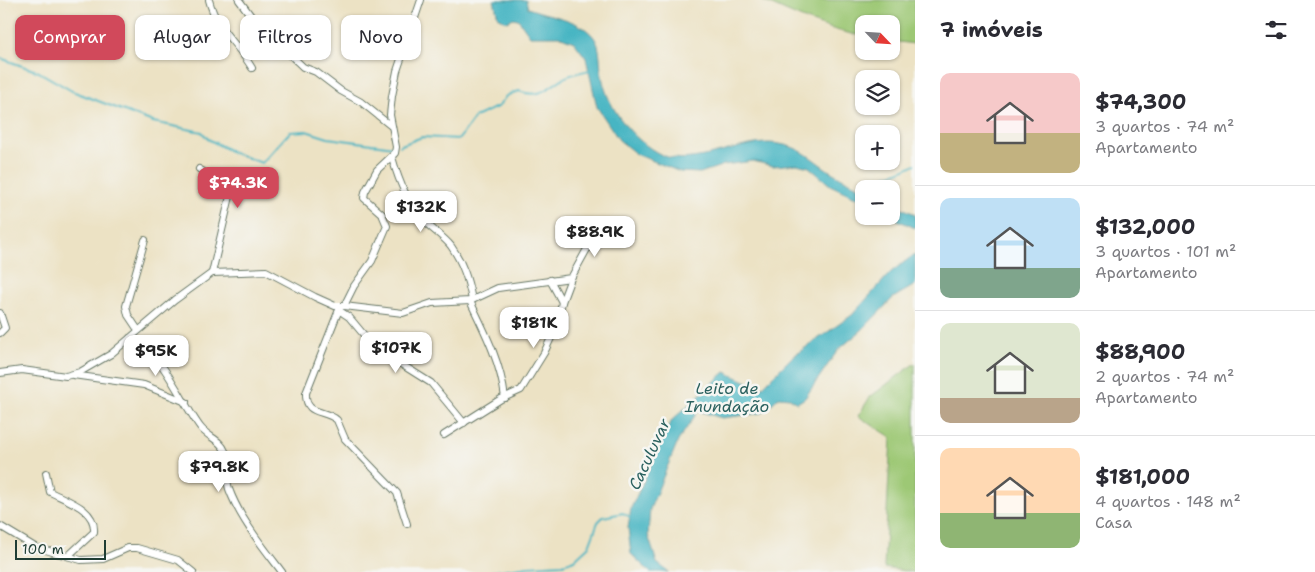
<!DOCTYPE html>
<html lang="pt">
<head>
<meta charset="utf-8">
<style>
  :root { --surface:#fff; --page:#f2f2f3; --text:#2b2b33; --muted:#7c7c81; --line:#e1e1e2; --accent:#d1495b }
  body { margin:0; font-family:"Shantell Sans",sans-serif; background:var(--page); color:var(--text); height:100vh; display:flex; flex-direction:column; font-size:19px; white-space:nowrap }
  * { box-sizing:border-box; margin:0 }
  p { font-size:16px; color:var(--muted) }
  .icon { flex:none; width:28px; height:28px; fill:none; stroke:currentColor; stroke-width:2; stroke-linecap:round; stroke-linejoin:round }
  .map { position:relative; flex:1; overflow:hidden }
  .sheet { display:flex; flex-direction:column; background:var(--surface); width:400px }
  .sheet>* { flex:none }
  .hud { position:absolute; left:15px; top:15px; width:475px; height:45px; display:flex; gap:10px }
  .needle { width:32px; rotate:115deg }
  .buttons { position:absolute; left:855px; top:15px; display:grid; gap:10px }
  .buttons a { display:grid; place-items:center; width:45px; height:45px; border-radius:10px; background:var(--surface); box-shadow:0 1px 4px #0004; font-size:25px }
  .scale { position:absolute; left:15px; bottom:12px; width:91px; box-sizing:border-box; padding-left:5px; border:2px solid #1f3d34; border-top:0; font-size:14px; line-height:18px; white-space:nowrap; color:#1f3d34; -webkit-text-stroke:4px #f6f6f2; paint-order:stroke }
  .price { position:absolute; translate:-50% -42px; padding:0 11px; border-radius:10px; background:#fff; color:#222; font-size:16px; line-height:32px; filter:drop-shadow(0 1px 2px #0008) }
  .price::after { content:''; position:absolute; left:50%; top:30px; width:15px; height:11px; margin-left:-8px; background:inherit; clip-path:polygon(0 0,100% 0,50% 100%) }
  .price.selected { background:var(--accent); color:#fff }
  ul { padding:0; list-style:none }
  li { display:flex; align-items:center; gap:15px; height:125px; padding:0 25px }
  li+li { border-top:1px solid var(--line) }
  li span { display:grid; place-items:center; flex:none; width:140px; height:100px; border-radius:10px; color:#555 }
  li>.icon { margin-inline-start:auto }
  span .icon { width:60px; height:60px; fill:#fffc; stroke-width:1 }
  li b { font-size:21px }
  h2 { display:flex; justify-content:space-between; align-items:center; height:60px; padding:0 25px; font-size:21px }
  .pill { padding:0 18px; border-radius:10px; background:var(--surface); box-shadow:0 1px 4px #0004; font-size:18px; line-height:45px }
  .pill.selected { background:var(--accent); color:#fff }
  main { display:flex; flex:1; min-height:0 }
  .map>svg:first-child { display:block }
  .green { fill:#9dc875; stroke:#5e8254 }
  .water { fill:#47b5c3; stroke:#33797c }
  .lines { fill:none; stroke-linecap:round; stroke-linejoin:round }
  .stream { stroke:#47b5c3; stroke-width:2 }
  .minor-casing { stroke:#677766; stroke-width:8 }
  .minor { stroke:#fff; stroke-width:6 }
  .labels { text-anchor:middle; stroke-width:5; stroke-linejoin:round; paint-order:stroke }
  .water-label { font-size:16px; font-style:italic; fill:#2b615f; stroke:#f6f6f2 }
</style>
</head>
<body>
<main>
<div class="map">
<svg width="915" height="572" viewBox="0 0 915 572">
  <rect width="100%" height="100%" fill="#f6f6f2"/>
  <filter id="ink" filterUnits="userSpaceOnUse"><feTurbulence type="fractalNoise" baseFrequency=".02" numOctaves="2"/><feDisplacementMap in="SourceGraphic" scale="10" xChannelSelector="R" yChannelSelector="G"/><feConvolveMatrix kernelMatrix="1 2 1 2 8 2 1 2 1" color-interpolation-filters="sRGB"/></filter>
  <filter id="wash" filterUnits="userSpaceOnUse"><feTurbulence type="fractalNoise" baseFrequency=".0096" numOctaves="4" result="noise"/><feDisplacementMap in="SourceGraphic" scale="20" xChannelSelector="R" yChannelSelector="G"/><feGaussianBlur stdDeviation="1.12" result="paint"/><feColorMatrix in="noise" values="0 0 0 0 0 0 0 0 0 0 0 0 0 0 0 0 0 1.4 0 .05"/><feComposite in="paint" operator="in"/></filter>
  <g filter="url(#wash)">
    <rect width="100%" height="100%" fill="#ece2c4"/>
    <g class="green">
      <path d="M761,0h154v44l-24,-3v-17h-27v12c-36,-5 -70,-21 -103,-36z"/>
      <polygon points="915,363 915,572 912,572 884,568 891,437 858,416 870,397"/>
    </g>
    <g class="water">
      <path d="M494,0h32l2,8c20,8 50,10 65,28 9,10 6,28 9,40 5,32 31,65 60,79 30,13 75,-13 108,-12 32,2 40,16 63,30 10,6 21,11 31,16v12l-34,-16 -21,-18 -12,-3 -24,2 -20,-5 -29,4 -24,8 -20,-1 -44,-18 -17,-14 -22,-33 -11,-49 -12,-16 -15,-6h-29l-12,-17 -5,-1 -6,4 -9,-5z"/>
      <polygon points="891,203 915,214 915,228 889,216 891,216"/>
      <polygon points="915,254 915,285 893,298 862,330 838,350 805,398 797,403 790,398 779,397 762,413 722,418 698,411 678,441 650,509 648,535 657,563 669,572 650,572 631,554 628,528 631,508 672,420 725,372 761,388 792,357 852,315 891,272"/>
    </g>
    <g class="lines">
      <g class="stream">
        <polyline points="0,58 39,72 72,91 153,122 202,132 208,139 234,153 262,163 290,132 306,131 328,138 394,147"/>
        <path d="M399,146l23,-9 37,2 16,-22 24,-11 7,-10 13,-5c19,8 28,-2 43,-12 8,-5 19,-7 28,-9"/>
        <path d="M862,190c15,-15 35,-15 53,-26"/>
        <polyline points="490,572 528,566 563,564 574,560 589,546 598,522 603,517 623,513 630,517"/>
      </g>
    </g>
  </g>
  <g filter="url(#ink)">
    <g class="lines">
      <g class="minor-casing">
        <g id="minor">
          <path d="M209,0c8,31 27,41 43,68"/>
          <polyline points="239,0 254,20 303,67 316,72 341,91 361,102 391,126"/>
          <path d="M392,157c6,22 17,49 33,65 9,9 19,15 26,24 12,17 17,34 21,54"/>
          <polyline points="199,169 227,186 231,192 212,273"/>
          <polyline points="550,280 562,302"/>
          <path d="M470,301c15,31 31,62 35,97"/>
          <polyline points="344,306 403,313 432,303 470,301 498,288 571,278"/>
          <path d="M340,307l-34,86c-1,23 18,16 31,27l8,19 52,54 10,31"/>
          <polyline points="340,311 349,317 374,347 431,383 464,423"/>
          <polyline points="0,313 5,328 0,333"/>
          <polyline points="138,330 128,315 126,306 145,240"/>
          <path d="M130,338c27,4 54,69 71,90 7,9 20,12 24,23 4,12 0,26 4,38 11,30 34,58 53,83"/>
          <polyline points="0,373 22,370 66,376 80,372 111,354 175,300 212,273 266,271 315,297 335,306 344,306 354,286 372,261 387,226 382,214 364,198 365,192 377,170 395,153 396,147 390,115 392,96 397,71 421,0"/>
          <polyline points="73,375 144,385 186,402"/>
          <polyline points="444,435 501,399 521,390 544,353 557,325 562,302 571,278 587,249 601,241 621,235"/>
          <path d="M46,473l4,19c18,9 46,17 44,40l-26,24"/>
          <polyline points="0,526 35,547 81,560 103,559 128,548 137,548 178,560 193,572"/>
        </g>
      </g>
      <use href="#minor" class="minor"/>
    </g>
  </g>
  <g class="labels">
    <g class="water-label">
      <text x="727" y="394">Leito de<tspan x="727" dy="18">Inundação</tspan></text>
      <text transform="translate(649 454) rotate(-65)" y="6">Caculuvar</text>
    </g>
  </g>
</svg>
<div class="buttons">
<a><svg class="needle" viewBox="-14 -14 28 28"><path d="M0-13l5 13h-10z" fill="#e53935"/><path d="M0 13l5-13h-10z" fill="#7c7c81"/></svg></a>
<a><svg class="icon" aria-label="layers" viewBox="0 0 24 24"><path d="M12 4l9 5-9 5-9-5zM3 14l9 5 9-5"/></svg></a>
<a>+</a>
<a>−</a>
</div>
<div class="scale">100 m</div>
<b class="price selected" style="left:238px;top:209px">$74.3K</b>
<b class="price" style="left:421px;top:233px">$132K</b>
<b class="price" style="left:595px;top:258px">$88.9K</b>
<b class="price" style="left:534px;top:349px">$181K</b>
<b class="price" style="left:396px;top:374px">$107K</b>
<b class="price" style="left:156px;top:377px">$95K</b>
<b class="price" style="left:219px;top:493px">$79.8K</b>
<div class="hud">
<a class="pill selected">Comprar</a>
<a class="pill">Alugar</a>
<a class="pill">Filtros</a>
<a class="pill">Novo</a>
</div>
</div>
<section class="sheet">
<h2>7 imóveis<svg class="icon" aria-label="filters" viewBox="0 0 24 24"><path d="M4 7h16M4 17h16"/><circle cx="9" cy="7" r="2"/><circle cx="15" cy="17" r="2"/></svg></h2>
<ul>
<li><span style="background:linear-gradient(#f6c9c9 60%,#c2b280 0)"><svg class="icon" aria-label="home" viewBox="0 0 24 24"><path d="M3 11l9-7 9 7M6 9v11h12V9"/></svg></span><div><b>$74,300</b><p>3 quartos · 74 m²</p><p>Apartamento</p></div></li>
<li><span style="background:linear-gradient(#bfe0f5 70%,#7fa58c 0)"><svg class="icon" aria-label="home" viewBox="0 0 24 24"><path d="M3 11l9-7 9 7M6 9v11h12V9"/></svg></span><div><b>$132,000</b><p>3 quartos · 101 m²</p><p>Apartamento</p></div></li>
<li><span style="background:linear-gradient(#dfe7d0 75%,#b9a48a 0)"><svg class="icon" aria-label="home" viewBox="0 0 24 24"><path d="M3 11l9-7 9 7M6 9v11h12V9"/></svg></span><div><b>$88,900</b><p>2 quartos · 74 m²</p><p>Apartamento</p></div></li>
<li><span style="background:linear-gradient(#ffd9b3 65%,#8fb573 0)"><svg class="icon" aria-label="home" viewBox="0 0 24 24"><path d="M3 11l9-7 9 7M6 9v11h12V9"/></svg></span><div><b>$181,000</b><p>4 quartos · 148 m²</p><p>Casa</p></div></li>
</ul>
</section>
</main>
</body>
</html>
